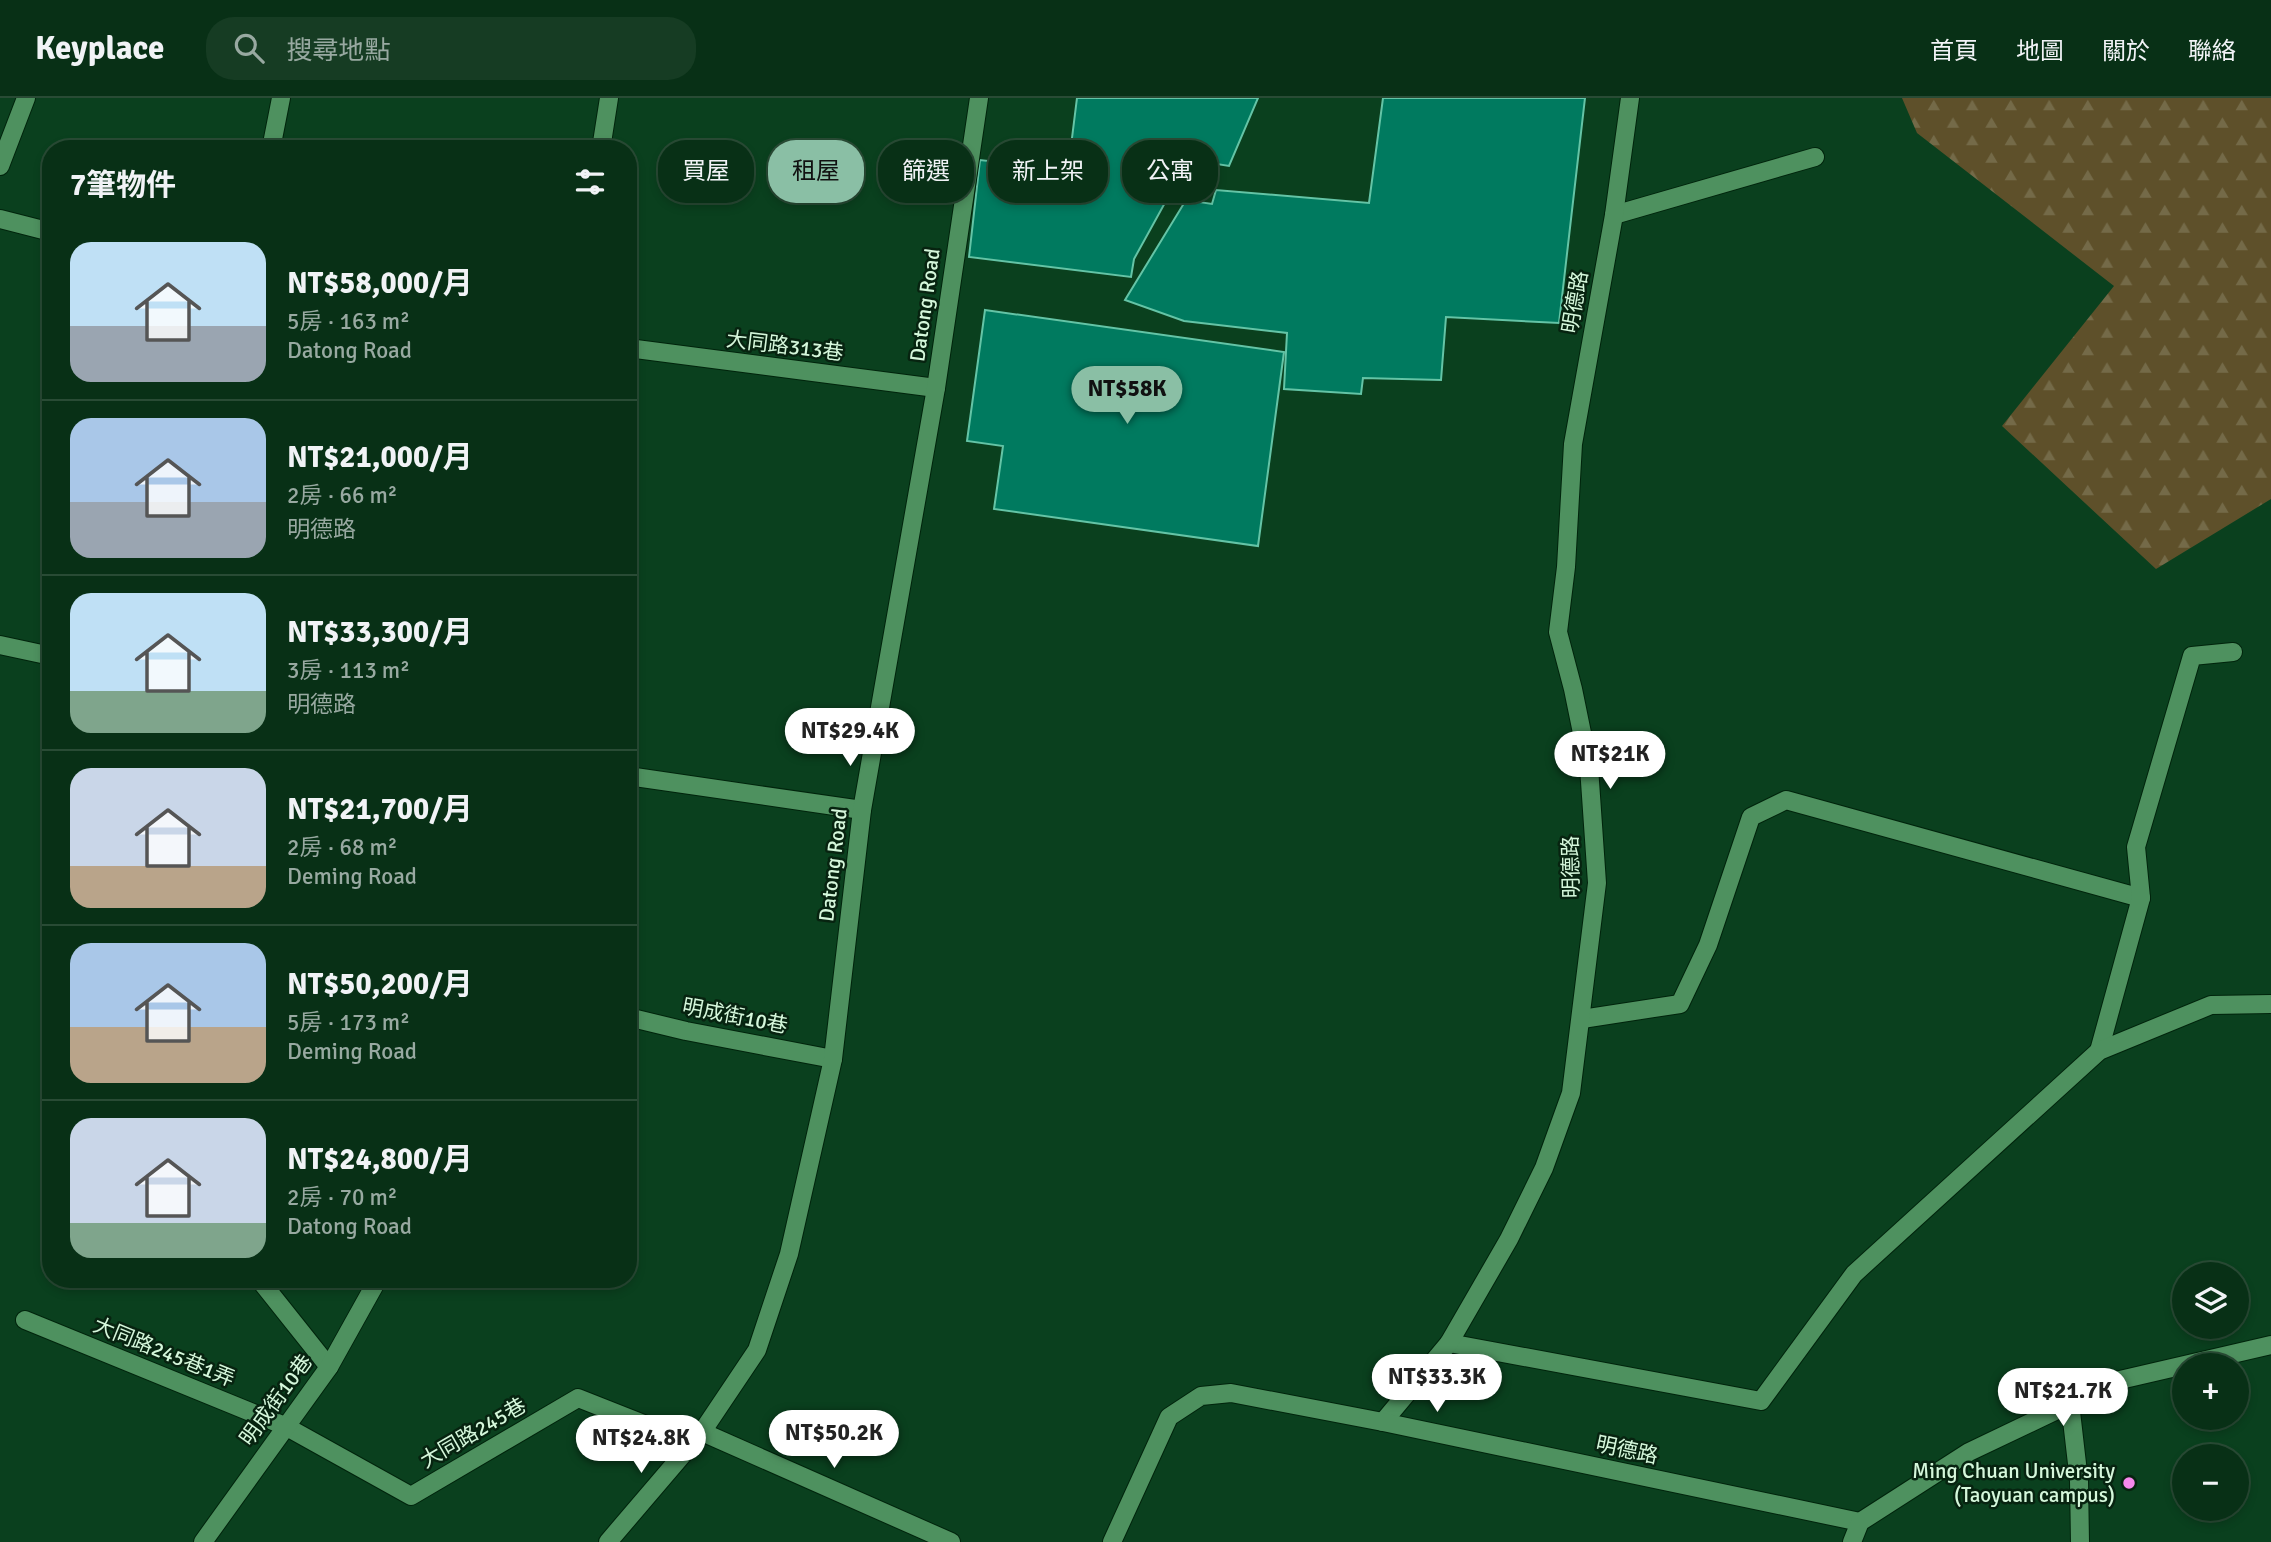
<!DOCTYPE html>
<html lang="zh-TW">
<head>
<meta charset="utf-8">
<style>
  :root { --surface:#083016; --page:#163c23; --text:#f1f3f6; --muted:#98a9a1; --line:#294b35; --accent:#8abfa5 }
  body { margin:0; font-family:Signika,"Noto Sans TC",sans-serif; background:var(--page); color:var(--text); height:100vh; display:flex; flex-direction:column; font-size:26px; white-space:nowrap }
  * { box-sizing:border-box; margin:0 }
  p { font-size:23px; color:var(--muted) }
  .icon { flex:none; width:38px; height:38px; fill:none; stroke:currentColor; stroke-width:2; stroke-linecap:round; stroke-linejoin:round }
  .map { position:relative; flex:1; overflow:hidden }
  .side { position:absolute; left:42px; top:42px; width:595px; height:1148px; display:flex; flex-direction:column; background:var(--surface); border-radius:28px; box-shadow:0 4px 10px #0003,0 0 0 2px var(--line) }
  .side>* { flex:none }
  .top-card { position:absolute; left:658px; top:42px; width:665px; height:63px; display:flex; gap:14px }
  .tools { position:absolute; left:2172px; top:1164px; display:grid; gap:14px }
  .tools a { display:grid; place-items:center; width:77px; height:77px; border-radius:50%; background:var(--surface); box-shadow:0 4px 10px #0003,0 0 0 2px var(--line); font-size:35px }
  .price { position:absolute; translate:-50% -60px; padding:0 16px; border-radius:24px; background:#fff; color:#222; font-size:23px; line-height:46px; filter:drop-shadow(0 2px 4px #0008) }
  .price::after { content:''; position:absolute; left:50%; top:42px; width:21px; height:16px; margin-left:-10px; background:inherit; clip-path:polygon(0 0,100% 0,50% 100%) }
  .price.active { background:var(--accent); color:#111 }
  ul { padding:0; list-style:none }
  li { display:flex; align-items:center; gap:21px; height:175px; padding:0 28px }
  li+li { border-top:2px solid var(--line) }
  li span { display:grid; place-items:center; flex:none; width:196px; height:140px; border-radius:21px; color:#555 }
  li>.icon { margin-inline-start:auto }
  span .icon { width:84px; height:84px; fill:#fffc; stroke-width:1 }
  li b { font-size:30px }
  h2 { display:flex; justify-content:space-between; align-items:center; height:84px; padding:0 28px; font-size:30px }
  .tag { padding:0 24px; border-radius:28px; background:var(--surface); box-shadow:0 4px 10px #0003,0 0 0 2px var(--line); font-size:24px; line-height:63px }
  .tag.active { background:var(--accent); color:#111 }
  header { display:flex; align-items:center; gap:42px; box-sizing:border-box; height:98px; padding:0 35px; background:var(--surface); border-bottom:2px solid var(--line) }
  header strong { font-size:33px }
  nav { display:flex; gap:38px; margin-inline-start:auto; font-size:24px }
  .search { width:490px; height:63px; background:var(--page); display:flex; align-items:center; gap:18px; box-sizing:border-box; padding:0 24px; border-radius:28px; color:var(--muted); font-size:26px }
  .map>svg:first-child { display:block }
  .forest { fill:url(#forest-firs) }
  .building { fill:#007a5f; stroke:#64c4a6; stroke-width:2 }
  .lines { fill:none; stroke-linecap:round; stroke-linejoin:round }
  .service-casing { stroke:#01240c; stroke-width:20 }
  .minor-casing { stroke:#01240c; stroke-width:20 }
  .tertiary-casing { stroke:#01240c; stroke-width:20 }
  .service { stroke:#4e915f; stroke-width:18 }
  .minor { stroke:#4e915f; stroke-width:18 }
  .tertiary { stroke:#4e915f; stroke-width:18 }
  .poi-dot { fill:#f788ec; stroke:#072310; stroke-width:2.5 }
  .labels { text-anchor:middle; stroke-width:5; stroke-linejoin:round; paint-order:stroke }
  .street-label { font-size:21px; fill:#d5f7db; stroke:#072310 }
  .poi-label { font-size:21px; fill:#d5f7db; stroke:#072310; text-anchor:end }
</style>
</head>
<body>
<header>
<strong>Keyplace</strong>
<div class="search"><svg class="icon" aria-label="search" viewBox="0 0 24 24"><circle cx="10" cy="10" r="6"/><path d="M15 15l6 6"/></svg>搜尋地點</div>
<nav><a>首頁</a><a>地圖</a><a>關於</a><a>聯絡</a></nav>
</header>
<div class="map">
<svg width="2271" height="1444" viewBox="0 0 2271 1444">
  <defs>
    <pattern id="forest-firs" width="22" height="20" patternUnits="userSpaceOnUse" patternTransform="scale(1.75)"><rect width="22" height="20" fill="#5e502a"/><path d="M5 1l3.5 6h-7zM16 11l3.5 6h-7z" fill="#746a48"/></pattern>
  </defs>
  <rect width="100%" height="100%" fill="#0a401e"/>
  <polygon class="forest" points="1902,0 2271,0 2271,401 2156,471 2002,328 2114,188 1917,35"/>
  <g class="building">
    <polygon points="1077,0 1258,0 1229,68 1173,59 1166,103 1134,161 1131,179 969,159 980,62 1068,72"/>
    <polygon points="1383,0 1585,0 1559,225 1446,219 1441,282 1363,280 1361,296 1284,291 1287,235 1184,223 1125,202 1186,102 1212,106 1216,92 1369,105"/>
    <polygon points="985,212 1284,254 1258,448 994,411 1003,348 967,343"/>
  </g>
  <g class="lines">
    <g class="service-casing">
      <g id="service">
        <polyline points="271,51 281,0"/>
        <polyline points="601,51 609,0"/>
        <polyline points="1614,117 1815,59"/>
        <polyline points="0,121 51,134"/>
        <polyline points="628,250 936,290"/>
        <polyline points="0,547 51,558"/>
        <polyline points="628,678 862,712"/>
        <polyline points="628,919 686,933 833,961"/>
        <polyline points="1582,921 1680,906 1708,847 1751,719 1786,702 2141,800"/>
        <polyline points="2099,953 2141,800 2136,749 2192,558 2233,554"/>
        <polyline points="259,1181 329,1269"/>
        <polyline points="25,1222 285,1328 411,1398 578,1300 659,1332 687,1353"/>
        <polyline points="1449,1245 1761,1303 1854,1176 2099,953 2211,907 2271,906"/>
        <polyline points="2070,1305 2079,1383 2080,1444"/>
        <polyline points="203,1444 329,1269 378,1181"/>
      </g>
    </g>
    <g class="minor-casing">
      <g id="minor">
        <polyline points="0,68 26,0"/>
        <polyline points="1383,1324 1449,1245 1509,1141 1544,1070 1571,995 1597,785 1589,669 1573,591 1558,534 1566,469 1573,346 1614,117 1630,0"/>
        <polyline points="702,1334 951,1444"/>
        <polyline points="1112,1444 1169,1319 1201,1298 1231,1295 1383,1324 1860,1424"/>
        <polyline points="1852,1444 1860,1424 1969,1354 2120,1282 2271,1247"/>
      </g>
    </g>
    <g class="tertiary-casing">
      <polyline id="tertiary" points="608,1444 702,1334 757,1252 789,1156 833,961 862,712 936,290 979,0"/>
    </g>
    <use href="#service" class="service"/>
    <use href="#minor" class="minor"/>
    <use href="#tertiary" class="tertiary"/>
  </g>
  <circle class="poi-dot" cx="2129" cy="1385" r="7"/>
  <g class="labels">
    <g class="street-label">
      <text transform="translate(1575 204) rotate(-80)" y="7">明德路</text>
      <text transform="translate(925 207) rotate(-82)" y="7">Datong Road</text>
      <text transform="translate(785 248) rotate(7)" y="7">大同路313巷</text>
      <text transform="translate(833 767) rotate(-83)" y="7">Datong Road</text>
      <text transform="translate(1571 769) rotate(-91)" y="7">明德路</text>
      <text transform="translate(735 918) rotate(11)" y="7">明成街10巷</text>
      <text transform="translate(164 1254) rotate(22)" y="7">大同路245巷1弄</text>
      <text transform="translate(276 1302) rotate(-54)" y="7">明成街10巷</text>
      <text transform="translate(473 1335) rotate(-30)" y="7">大同路245巷</text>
      <text transform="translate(1627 1352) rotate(12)" y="7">明德路</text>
    </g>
    <g class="poi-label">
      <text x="2115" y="1380">Ming Chuan University<tspan x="2115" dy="24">(Taoyuan campus)</tspan></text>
    </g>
  </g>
</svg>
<div class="tools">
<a><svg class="icon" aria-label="layers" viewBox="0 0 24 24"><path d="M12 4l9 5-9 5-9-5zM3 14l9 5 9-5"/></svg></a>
<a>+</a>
<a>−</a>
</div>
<b class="price active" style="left:1127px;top:328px">NT$58K</b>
<b class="price" style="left:850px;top:670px">NT$29.4K</b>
<b class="price" style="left:1610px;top:693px">NT$21K</b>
<b class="price" style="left:1437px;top:1316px">NT$33.3K</b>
<b class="price" style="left:2063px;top:1330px">NT$21.7K</b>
<b class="price" style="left:834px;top:1372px">NT$50.2K</b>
<b class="price" style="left:641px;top:1377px">NT$24.8K</b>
<div class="top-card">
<a class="tag">買屋</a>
<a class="tag active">租屋</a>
<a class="tag">篩選</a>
<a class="tag">新上架</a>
<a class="tag">公寓</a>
</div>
<section class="side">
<h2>7筆物件<svg class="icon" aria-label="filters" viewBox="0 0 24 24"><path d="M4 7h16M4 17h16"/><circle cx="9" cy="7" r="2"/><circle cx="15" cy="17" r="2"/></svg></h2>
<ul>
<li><span style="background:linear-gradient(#bfe0f5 60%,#9aa5b1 0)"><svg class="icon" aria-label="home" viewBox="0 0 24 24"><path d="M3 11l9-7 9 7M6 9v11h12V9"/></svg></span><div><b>NT$58,000/月</b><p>5房 · 163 m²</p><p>Datong Road</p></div></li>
<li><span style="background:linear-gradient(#a9c7e8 60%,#9aa5b1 0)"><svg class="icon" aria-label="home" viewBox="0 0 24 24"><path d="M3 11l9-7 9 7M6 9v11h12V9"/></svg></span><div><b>NT$21,000/月</b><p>2房 · 66 m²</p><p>明德路</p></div></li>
<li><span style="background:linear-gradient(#bfe0f5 70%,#7fa58c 0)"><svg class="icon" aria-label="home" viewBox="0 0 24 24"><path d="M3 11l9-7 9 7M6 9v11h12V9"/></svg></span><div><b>NT$33,300/月</b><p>3房 · 113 m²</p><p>明德路</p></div></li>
<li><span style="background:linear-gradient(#c9d6e8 70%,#b9a48a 0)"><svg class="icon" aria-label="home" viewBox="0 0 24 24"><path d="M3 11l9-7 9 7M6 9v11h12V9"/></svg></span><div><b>NT$21,700/月</b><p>2房 · 68 m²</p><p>Deming Road</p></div></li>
<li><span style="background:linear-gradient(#a9c7e8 60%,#b9a48a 0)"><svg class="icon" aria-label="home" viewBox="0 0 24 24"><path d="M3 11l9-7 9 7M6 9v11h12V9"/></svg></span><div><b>NT$50,200/月</b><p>5房 · 173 m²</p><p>Deming Road</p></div></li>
<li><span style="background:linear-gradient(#c9d6e8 75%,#7fa58c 0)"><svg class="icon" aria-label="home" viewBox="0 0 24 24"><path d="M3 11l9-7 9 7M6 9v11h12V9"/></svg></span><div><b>NT$24,800/月</b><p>2房 · 70 m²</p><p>Datong Road</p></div></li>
</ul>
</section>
</div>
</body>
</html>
